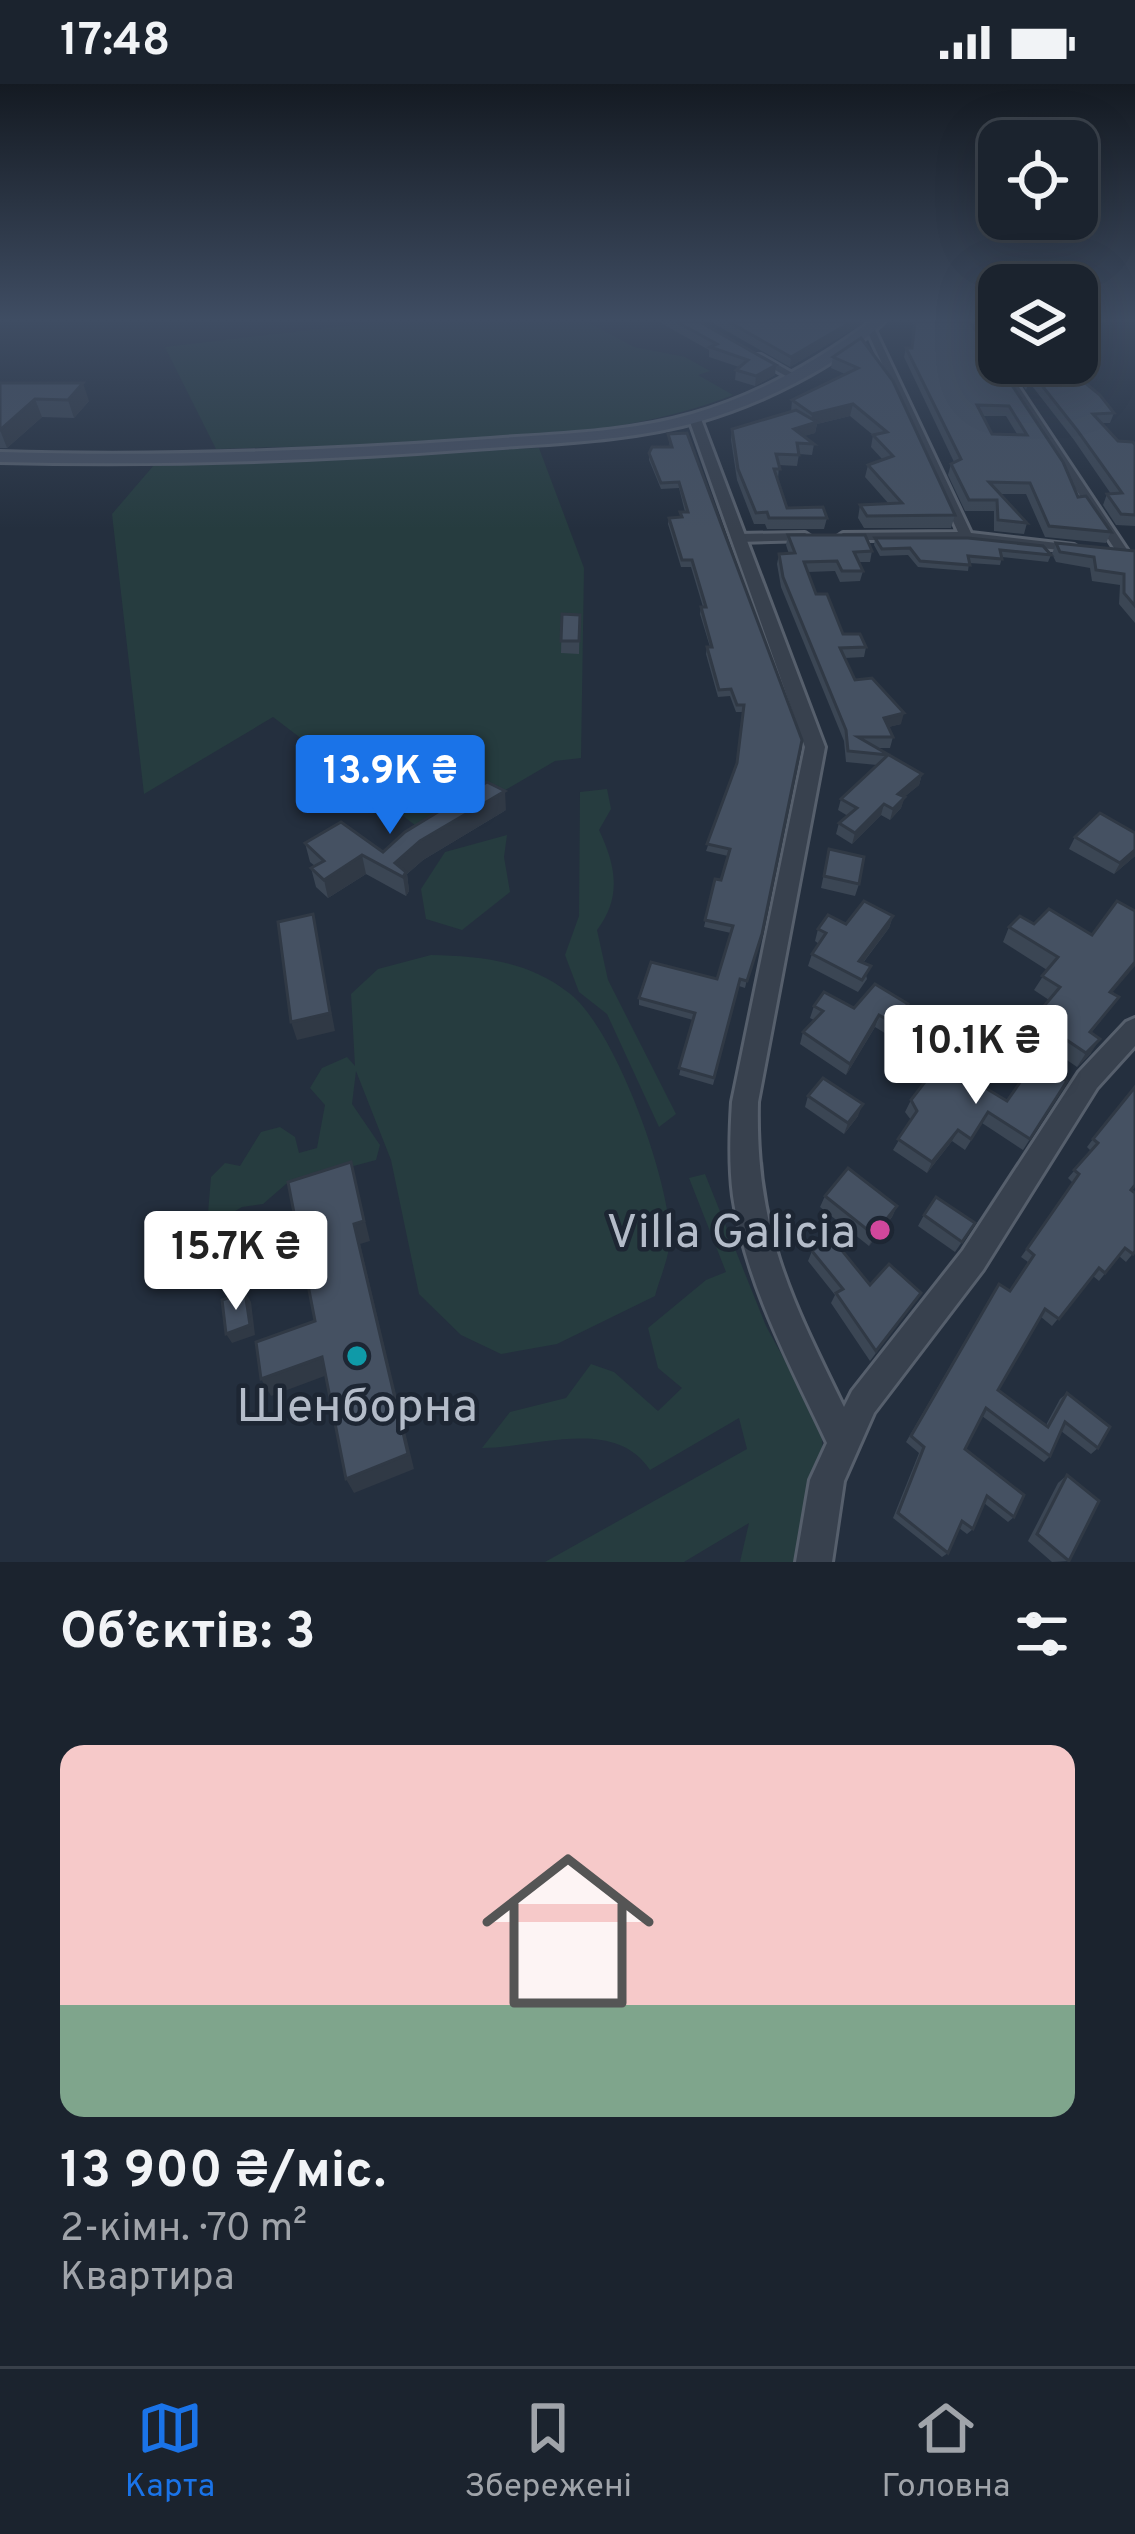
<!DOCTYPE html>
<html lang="uk">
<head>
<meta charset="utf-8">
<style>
  :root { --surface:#1b232e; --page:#242b36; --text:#f1f3f6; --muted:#a0a4aa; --line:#39404a; --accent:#1a73e8 }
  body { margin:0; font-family:Overpass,sans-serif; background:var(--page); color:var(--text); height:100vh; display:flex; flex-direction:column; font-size:45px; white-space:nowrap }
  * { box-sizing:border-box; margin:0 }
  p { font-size:39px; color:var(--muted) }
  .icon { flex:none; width:66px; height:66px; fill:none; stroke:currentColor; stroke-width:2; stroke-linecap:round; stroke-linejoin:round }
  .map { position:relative; height:1478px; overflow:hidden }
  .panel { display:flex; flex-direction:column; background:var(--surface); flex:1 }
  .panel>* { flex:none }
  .tools { position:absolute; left:978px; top:36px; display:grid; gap:24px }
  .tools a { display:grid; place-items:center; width:120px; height:120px; border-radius:24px; background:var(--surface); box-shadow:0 12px 48px #0002,0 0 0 3px var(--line); font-size:60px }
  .price { position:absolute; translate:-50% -102px; padding:0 27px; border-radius:12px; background:#fff; color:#222; font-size:39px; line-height:78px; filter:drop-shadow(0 3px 6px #0008) }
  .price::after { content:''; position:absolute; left:50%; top:72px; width:36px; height:27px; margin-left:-18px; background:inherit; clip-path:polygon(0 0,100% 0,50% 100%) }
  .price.selected { background:var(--accent); color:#fff }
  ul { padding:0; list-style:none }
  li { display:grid; align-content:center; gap:24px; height:636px; padding:0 60px }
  li span { display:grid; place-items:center; height:372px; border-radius:24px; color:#555 }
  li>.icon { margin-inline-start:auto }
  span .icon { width:216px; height:216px; fill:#fffc; stroke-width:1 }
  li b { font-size:51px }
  h2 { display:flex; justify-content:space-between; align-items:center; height:144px; padding:0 60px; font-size:51px }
  .status { display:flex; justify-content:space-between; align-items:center; height:84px; padding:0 60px; background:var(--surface); direction:ltr }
  .status svg { height:33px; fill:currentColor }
  .tab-bar { display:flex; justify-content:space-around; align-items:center; height:168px; border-top:3px solid var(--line); background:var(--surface); font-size:33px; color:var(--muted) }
  .tab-bar a { display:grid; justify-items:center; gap:6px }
  .tab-bar .selected { color:var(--accent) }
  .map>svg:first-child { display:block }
  .green { fill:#263c3f }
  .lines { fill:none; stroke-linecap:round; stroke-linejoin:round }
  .minor-casing { stroke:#565f6c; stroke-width:6 }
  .tertiary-casing { stroke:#565f6c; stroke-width:6 }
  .secondary-casing { stroke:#565f6c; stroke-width:6 }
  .minor { fill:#38414e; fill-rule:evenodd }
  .tertiary { fill:#38414e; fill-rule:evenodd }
  .secondary { fill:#465061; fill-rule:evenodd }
  .wall { fill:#3b4654; fill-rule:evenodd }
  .shaded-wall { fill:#303945 }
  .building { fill:#455162; stroke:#303945; stroke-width:3; fill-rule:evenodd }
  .hotel-dot { fill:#d1479c; stroke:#1d2633; stroke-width:4.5 }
  .culture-dot { fill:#0f9aa8; stroke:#1d2633; stroke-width:4.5 }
  .labels { text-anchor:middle; stroke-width:9; stroke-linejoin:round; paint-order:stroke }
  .near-poi-label { font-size:48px; fill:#b4bcc9; stroke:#1d2633; text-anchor:end }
</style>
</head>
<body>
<div class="status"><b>17:48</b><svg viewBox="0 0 49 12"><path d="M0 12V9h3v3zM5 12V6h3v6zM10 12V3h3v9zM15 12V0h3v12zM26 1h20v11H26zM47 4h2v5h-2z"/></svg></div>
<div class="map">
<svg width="1135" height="1478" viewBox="0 0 1135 1478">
  <rect width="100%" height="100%" fill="#242f3e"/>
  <g class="green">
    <path d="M379,238h209l46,25 51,10 25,14 -12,4 35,20c-139,56 -365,48 -517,54l-51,-102z"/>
    <polygon points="539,364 584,484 581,674 555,677 428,751 273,633 144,710 112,430 154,381"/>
    <path d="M607,705l4,20 -12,21c17,36 23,67 -2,100l11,50 68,134 -17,13 -52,-113 -28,-22 -14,-37 14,-39 1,-124z"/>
    <polygon points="507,751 504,773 510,808 462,846 426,835 421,805 445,768"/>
    <path d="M431,871c50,1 97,6 138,38 46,35 99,183 101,241 1,20 -10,43 -15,62l-98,48 -56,10 -40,-19 -42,-41 -28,-134 -35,-89 -4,33 28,41 -4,15 -90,24 -23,20 -21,3 -22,13 -12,-7 3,-36 14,-14 15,3 21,-34 19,-5 15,10 4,16 18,-5 8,-43 -15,-17 12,-20 25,-11 8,9 -4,-72 27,-25z"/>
    <path d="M705,1090l61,152 55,101 2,25 -25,110h-58l9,-39 -65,39h-139l202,-113 -8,-31 -89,52c-36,-54 -113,-22 -168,-22l28,-36 56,-14 25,-34 23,8 44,39 24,-23 -24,-20 -10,-40 58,-48 20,-8 -37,-94z"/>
  </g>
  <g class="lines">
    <g class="minor-casing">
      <g id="minor">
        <polygon points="967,238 975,238 999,273 999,279 1003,279 1130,470 1128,473 1120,473 1118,470"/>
        <polygon points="870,241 874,244 971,449 1074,461 1080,465 1078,468 966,456 839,456 837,453 843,449 958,448 866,244"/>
        <polygon points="755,271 761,271 794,290 786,292 755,275"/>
        <polygon points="805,449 811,453 809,456 739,458 733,454 739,450"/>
      </g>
    </g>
    <g class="tertiary-casing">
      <path id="tertiary" d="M695,331l6,4 124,328 -67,355c-3,126 32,195 86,305l8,-16 111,-141 116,-178 47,-50 9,-4v28l-38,42 -114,182 -109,143 -30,68 -12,81h-36l14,-82 17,-37c-37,-79 -81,-159 -94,-247 -4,-31 -3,-62 -1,-94l73,-355 -116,-328z"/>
    </g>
    <g class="secondary-casing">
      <path id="secondary" d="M870,238h14c-48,45 -121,81 -183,99 -73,21 -151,22 -227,28 -158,12 -315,17 -474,13v-10c159,5 317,-1 475,-12 72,-6 147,-6 217,-26 64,-18 125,-53 178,-92z"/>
    </g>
    <use href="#minor" class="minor"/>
    <use href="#tertiary" class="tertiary"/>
    <use href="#secondary" class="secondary"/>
  </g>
  <g class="wall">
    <polygon points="659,238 700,238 775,291 755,302 735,296 736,286 739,283 709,273 709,266"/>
    <polygon points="711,238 865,238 790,283"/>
    <path d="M913,238h57l108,175 33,35 -5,11 -61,-6 -19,-43h-26l27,29 -3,11 -30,-3v-20h-29l-17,-36 3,-11 3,-2 -50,-105 2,-9h6zM983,332h23l11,18h-25z"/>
    <polygon points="980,238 999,238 999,266"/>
    <polygon points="861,254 955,431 951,444 864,444 858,434 860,421 889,420 865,393 868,381 883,376 871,363 873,351 850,332 817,340 815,349 803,352 814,360 812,371 799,370 797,382 779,381 778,396 787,424 827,434 824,445 767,445 765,440 754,440 737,396 731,356 732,345 791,328 792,316 845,290 831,284 833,273"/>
    <polygon points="1008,279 1061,279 1114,329 1110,339 1102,339 1118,357 1135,361 1135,442 1116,441 1103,421 1107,410 1111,410 1074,356 1029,298 1026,306"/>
    <polygon points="0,299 89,317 74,334 42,333 7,364 0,364"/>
    <polygon points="668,350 802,656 745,904 739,902 713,1001 679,991 693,936 639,921 639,914 717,895 731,849 704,843 715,795 721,796 728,772 706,767 737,680 743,628 736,628 730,612 718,613 706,570 707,563 710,563 700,530 701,523 703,523 691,483 681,483 668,440 669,434 680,433 680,428 685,428 679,404 661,405 649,376 649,369 670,363"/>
    <polygon points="788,451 872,467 870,478 859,478 863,487 860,497 840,498 835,487 808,488 816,510 843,550 866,563 864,573 845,574 855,596 901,640 888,643 893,653 890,664 877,664 922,690 919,701 904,713 901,724 890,736 881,731 852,760 836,750 839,739 848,732 838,726 841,715 877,681 846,678 844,657 781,503 777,480 779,470 789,470 786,461"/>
    <polygon points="875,454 1051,471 1048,478 1002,473 1000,481 969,479 968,487 918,483 908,471 880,472 874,461"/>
    <polygon points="1056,459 1135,467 1135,539 1119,520 1120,501 1092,497 1090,484 1056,478 1052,470"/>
    <polygon points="562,530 580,531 579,570 561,569"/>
    <polygon points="506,726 423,776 407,790 409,807 406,812 366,790 328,814 316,803 311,784 315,782 310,778 305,759 383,768"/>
    <polygon points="1135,749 1135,772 1114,790 1069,765 1075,753"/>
    <polygon points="829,765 859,800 855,812 821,804"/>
    <polygon points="893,832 889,844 863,879 867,895 858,908 808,882 812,870 819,860 815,857 818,845"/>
    <polygon points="1020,832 1119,913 1091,949 1091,969 1077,983 1026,948 1034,934 1049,916 1034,906 1047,886 1003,858 1009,843"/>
    <polygon points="908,920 903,932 888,951 875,943 846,991 800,960 803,948 814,936 810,934 814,922 854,924"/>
    <polygon points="1067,997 1023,1066 982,1039 965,1066 952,1057 927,1089 893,1066 911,1036 905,1028 911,1016 1007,1017"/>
    <polygon points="1135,1003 1131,1106 1135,1167 1126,1178 1119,1172 1099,1197 1093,1192 1052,1242 1041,1233 998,1306 1046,1341 1060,1315 1067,1309 1098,1364 1091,1370 1061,1347 1050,1372 1044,1378 982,1332 965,1365 1014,1433 1008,1438 984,1419 973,1445 967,1450 959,1444 948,1469 942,1473 893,1434 919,1369 906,1358 994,1207 999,1200 1009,1207 1028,1178 1021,1173 1073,1099 1068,1094 1091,1067 1087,1063 1093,1055"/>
    <polygon points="808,1012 858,1032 844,1050 805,1023"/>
    <polygon points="825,1112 897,1122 892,1133 869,1162 820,1123"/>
    <polygon points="924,1131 975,1139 955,1168 918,1142"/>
    <polygon points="812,1167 870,1201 921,1209 870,1277 831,1219 835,1211 808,1177"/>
    <polygon points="1067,1391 1069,1477 1052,1478 1028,1457 1058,1399"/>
  </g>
  <g class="shaded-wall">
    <polygon points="851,238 865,238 790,283 791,273"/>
    <polygon points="776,281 775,291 755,302 756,292"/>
    <polygon points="83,299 89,317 74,334 68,316"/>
    <polygon points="35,315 42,333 7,364 0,346"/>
    <polygon points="853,320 850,332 817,340 815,349 792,356 794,345 811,340 812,330"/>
    <polygon points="904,629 901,640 881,645 884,634"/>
    <polygon points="922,690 919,701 895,721 898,710"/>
    <polygon points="505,707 506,726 423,776 407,790 409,807 406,812 403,793 395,779 420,757"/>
    <polygon points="905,713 901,724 890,736 893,725"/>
    <polygon points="884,720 881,731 852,760 855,749"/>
    <polygon points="1135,766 1135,772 1114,790 1120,779"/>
    <polygon points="362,771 366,790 328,814 324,796"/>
    <polygon points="313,830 335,947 297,956 291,938"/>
    <polygon points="893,832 889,844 855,889 859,877"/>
    <polygon points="1135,878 1135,882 1101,922 1110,908"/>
    <polygon points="908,920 903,932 888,951 893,939"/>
    <polygon points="879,931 875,943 846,991 850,980"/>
    <polygon points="1100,955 1091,969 1077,983 1086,969"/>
    <polygon points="863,1020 858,1032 844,1050 848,1039"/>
    <polygon points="958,1046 952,1057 927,1089 932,1078"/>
    <polygon points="351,1078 370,1157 360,1160 414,1385 354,1409 346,1395 354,1140"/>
    <polygon points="897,1122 892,1133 869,1162 874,1151"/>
    <polygon points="245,1208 251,1218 255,1251 232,1259 226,1250"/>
    <polygon points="322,1273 330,1290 271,1312 261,1295"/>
  </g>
  <g class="building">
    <polygon points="677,238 700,238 776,281 756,292 736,286 748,276 710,263 717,260"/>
    <polygon points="729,238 851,238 791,273"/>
    <path d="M915,238h55l93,140 15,35 8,-1 25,36 -62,-6 -19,-43 -41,-1 38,41 -29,-3 -1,-20h-28l-18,-36 10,-5 -55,-111h6zM977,321l32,1 18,29 -35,-1z"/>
    <polygon points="989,238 999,238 999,252"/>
    <polygon points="861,254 893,297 955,431 867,432 860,421 902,419 868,381 893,372 873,351 887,348 853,320 812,330 792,316 858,284 833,273"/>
    <polygon points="1018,279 1061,279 1100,311 1114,329 1093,330 1118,357 1133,358 1135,361 1135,431 1121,430 1107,410 1122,409 1077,346 1029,285 1029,296"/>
    <polygon points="0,299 83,299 68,316 35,315 0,346"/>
    <polygon points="796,326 817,338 794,345 814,360 797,359 799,371 776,370 780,385 774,385 787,424 823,423 827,434 769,434 767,428 756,429 738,385 732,345"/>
    <polygon points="687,349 802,656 762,850 747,897 740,895 714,994 679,984 695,929 639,914 651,878 717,895 733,842 705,836 715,795 721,796 730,765 707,760 737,679 744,621 737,621 731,605 719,606 707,563 712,563 701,523 706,523 692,476 682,476 669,434 682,433 680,428 688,428 679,398 661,399 649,369 652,363 672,363 668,350"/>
    <polygon points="788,451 865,451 872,467 854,468 863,487 842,487 837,477 804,478 816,510 827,510 843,550 860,550 866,563 840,564 855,596 872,594 904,629 884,634 893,653 858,653 922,690 898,710 905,713 893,725 884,720 855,749 839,739 857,724 841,715 888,671 848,667 846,646 783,493 779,470 795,469"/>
    <polygon points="875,454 968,454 1043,462 1051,471 1000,466 1002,475 968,472 970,481 920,477 910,464 882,465"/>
    <polygon points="1056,459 1135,467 1135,522 1124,509 1124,490 1096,486 1094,473 1060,468"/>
    <polygon points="562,530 580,531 579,557 561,557"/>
    <polygon points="487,698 505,707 420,757 395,779 406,788 403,793 362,771 324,796 311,784 324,777 305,759 341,738 383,768 405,748"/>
    <polygon points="1100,729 1135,749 1135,766 1120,779 1075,753"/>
    <polygon points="829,765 864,773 859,800 824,792"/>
    <polygon points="864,817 893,832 859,877 871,882 862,896 812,870 826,849 818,845 828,831 846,840"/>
    <polygon points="1117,817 1135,827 1135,878 1110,908 1119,913 1090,948 1100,955 1086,969 1034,934 1060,903 1042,892 1058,873 1009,843 1020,832 1034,840 1049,825 1092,851"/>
    <polygon points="313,830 330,929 291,938 278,838"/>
    <polygon points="875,900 908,920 893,939 879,931 850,980 803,948 823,927 814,922 824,908 854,924"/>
    <polygon points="941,977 1007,1017 1035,977 1067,997 1030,1055 988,1028 971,1055 958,1046 932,1078 898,1055 917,1027 911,1016"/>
    <polygon points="823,994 863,1020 848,1039 808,1012"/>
    <polygon points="1135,1003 1135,1101 1131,1106 1135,1109 1135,1167 1133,1170 1125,1164 1105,1189 1099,1184 1059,1235 1045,1225 998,1306 1048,1343 1067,1309 1110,1343 1098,1364 1065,1338 1050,1372 986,1324 965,1365 1024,1411 1014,1433 987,1412 973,1445 962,1437 948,1469 898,1429 924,1363 911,1352 999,1200 1010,1207 1034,1171 1027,1165 1079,1090 1074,1086 1098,1059 1093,1055"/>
    <polygon points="351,1078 364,1137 354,1140 408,1370 346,1395 322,1273 261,1295 256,1258 315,1237 288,1098"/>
    <polygon points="848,1084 897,1122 874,1151 825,1112"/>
    <polygon points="936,1113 975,1139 962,1158 924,1131"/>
    <polygon points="831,1153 870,1201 889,1180 921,1209 876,1267 836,1209 843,1205 812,1167"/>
    <polygon points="245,1208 250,1241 226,1250 222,1216"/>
    <polygon points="1067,1391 1099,1417 1069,1477 1037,1450"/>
  </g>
  <linearGradient id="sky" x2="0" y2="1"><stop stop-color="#141a22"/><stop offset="0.53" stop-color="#3f4d63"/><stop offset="1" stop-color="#3f4d63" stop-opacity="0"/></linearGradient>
  <rect width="1135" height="445" fill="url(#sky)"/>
  <circle class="hotel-dot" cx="880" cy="1146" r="12"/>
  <circle class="culture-dot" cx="357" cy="1272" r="12"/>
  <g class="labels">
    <g class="near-poi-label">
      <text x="856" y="1163">Villa Galicia</text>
      <text x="357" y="1337" text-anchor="middle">Шенборна</text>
    </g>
  </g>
</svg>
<div class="tools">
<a><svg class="icon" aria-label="locate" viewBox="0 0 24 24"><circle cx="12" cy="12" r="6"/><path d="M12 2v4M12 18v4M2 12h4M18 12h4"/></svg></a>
<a><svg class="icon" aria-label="layers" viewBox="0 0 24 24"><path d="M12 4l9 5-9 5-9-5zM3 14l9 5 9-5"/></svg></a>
</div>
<b class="price selected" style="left:390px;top:753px">13.9K ₴</b>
<b class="price" style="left:976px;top:1023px">10.1K ₴</b>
<b class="price" style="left:236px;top:1229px">15.7K ₴</b>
</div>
<section class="panel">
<h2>Об’єктів: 3<svg class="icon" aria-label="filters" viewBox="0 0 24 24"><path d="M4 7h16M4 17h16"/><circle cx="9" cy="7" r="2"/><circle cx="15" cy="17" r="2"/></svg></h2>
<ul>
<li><span style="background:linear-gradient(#f6c9c9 70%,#7fa58c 0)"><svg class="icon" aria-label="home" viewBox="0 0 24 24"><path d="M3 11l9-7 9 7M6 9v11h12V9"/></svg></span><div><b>13 900 ₴/міс.</b><p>2-кімн. · 70 m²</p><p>Квартира</p></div></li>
</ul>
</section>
<nav class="tab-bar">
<a class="selected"><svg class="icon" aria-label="map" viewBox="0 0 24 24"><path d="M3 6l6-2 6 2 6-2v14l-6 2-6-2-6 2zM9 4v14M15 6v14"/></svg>Карта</a>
<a><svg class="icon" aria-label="saved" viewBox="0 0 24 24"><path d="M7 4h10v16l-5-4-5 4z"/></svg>Збережені</a>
<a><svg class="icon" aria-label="home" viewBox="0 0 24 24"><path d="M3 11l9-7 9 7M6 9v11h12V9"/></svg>Головна</a>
</nav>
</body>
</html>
